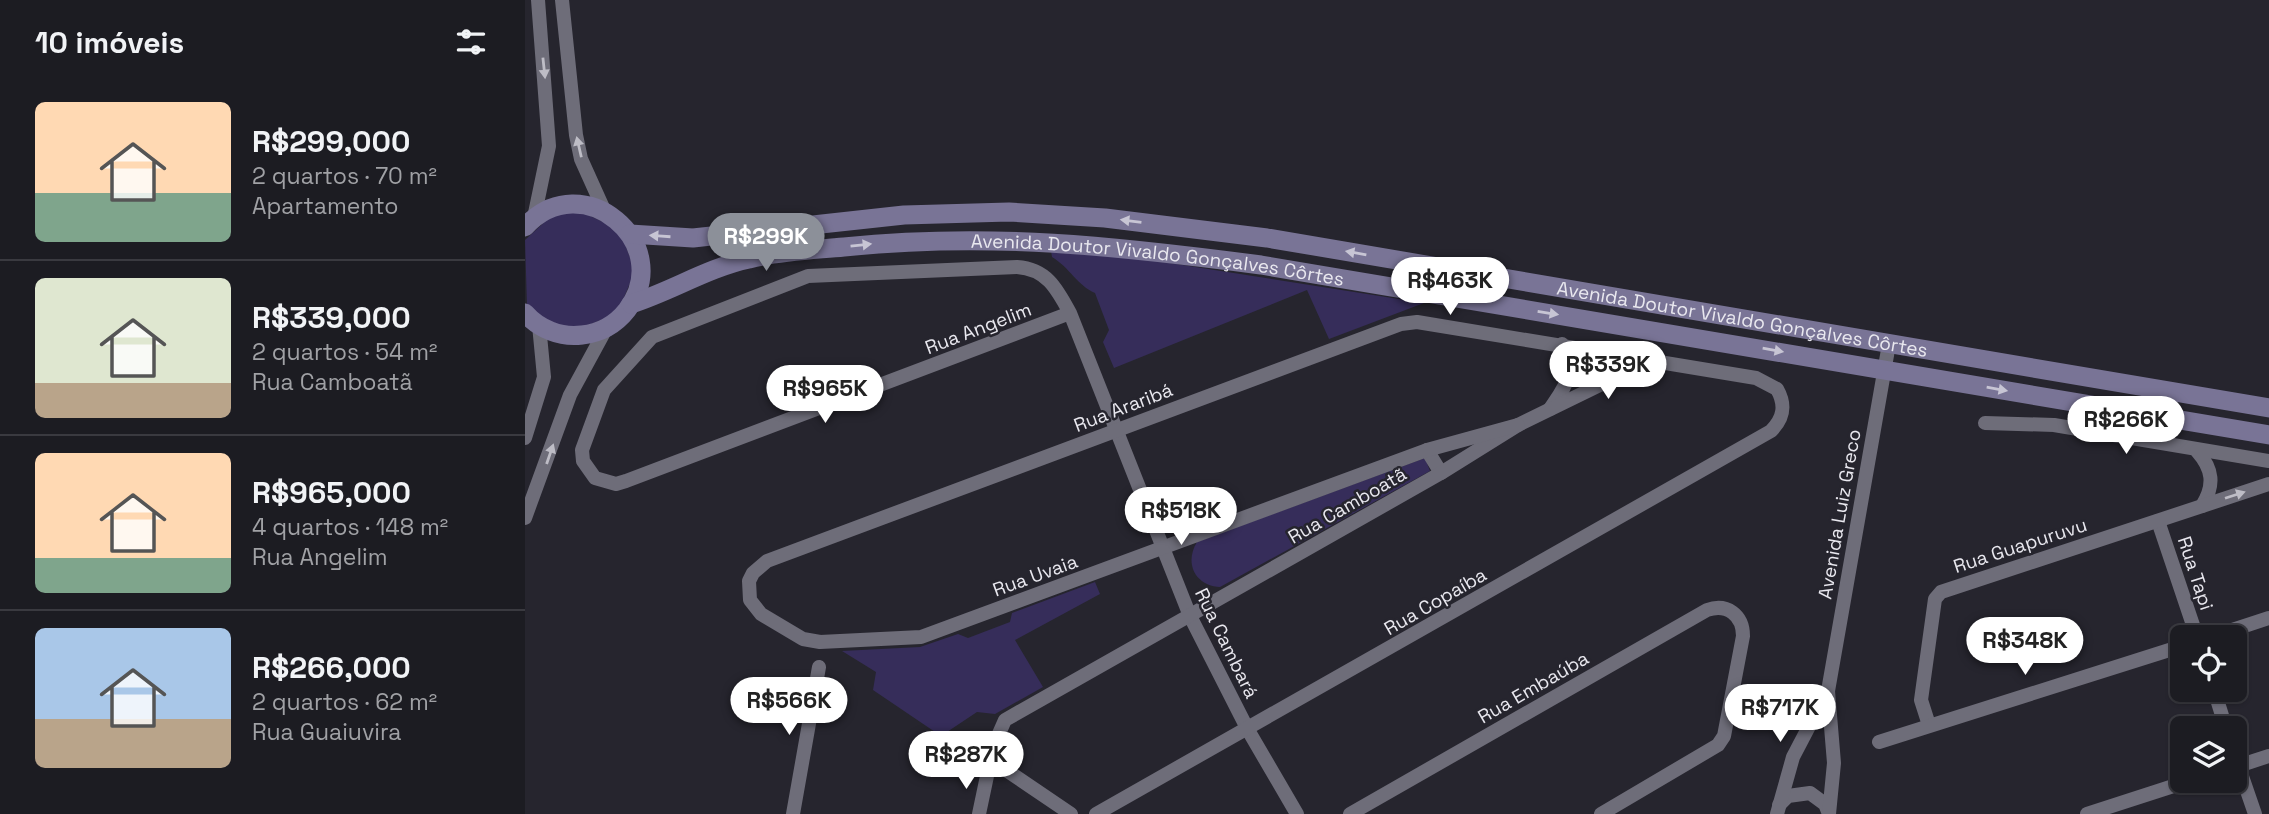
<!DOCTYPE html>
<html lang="pt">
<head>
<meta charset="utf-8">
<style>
  :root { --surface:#1c1c22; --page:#29292f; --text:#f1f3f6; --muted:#a0a1a5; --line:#3a3a40; --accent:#8c9099 }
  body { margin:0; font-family:"Space Grotesk",sans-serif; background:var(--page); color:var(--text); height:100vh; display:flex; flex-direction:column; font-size:26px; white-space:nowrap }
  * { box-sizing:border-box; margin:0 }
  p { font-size:23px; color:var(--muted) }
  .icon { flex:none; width:38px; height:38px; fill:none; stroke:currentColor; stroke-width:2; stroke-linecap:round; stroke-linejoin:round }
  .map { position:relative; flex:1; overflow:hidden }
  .panel { display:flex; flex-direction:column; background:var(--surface); width:525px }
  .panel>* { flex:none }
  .fabs { position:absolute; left:1645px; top:625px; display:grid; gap:14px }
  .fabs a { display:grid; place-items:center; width:77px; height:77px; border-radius:10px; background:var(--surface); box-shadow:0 2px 5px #0004,0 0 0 2px var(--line); font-size:35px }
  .price { position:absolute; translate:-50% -60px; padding:0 16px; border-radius:24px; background:#fff; color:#222; font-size:23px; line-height:46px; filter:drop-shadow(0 2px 4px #0008) }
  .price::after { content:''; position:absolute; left:50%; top:42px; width:21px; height:16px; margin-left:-10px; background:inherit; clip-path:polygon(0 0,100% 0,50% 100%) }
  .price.active { background:var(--accent); color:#fff }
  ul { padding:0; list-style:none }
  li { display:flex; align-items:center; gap:21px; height:175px; padding:0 35px }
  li+li { border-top:2px solid var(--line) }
  li span { display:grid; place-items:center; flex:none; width:196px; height:140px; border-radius:10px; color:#555 }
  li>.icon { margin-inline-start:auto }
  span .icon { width:84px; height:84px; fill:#fffc; stroke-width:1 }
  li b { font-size:30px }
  h2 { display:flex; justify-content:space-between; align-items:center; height:84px; padding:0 35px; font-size:30px }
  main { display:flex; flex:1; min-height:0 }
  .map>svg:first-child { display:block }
  .green { fill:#362d5a }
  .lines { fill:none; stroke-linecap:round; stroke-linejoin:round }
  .minor { stroke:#6e6d79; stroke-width:14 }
  .secondary { stroke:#797496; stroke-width:19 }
  .oneway { fill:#bebdc6 }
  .oneway2 { fill:#c7c5d4 }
  .labels { text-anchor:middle; stroke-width:5; stroke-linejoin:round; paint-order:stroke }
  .street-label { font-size:19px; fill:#e9e8ef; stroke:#26252e }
</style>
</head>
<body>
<main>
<section class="panel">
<h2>10 imóveis<svg class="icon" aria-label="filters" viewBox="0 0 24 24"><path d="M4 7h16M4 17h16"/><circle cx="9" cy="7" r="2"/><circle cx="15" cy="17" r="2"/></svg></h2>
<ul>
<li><span style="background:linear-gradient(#ffd9b3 65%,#7fa58c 0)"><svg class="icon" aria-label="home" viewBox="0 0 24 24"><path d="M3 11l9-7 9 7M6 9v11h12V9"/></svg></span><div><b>R$299,000</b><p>2 quartos · 70 m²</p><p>Apartamento</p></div></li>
<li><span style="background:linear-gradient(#dfe7d0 75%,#b9a48a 0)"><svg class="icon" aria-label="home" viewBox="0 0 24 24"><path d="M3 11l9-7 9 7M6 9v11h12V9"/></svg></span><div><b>R$339,000</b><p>2 quartos · 54 m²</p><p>Rua Camboatã</p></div></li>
<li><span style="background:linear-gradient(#ffd9b3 75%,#7fa58c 0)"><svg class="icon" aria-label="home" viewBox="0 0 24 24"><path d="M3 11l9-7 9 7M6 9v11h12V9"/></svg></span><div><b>R$965,000</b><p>4 quartos · 148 m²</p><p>Rua Angelim</p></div></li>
<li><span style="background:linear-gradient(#a9c7e8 65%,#b9a48a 0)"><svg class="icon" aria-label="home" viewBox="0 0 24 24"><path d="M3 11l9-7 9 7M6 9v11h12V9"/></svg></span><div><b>R$266,000</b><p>2 quartos · 62 m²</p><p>Rua Guaiuvira</p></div></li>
</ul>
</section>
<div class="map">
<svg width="1744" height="814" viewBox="0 0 1744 814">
  <rect width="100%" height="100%" fill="#26252e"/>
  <g class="green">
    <path d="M55,211l40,19 15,41 -17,41c-43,20 -52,26 -91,-7l-2,-65 26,-24z"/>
    <path d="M526,251l87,7 286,45 -95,36 -22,-49 -193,78 -11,-26 6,-12 -14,-37c-17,-7 -26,-26 -43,-36z"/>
    <path d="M900,458l5,13 -210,116c-25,-1 -36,-24 -23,-45z"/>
    <polygon points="570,582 575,594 490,640 518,687 470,714 452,712 416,736 348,690 351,672 317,651 395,647 433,634 443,638 485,622 487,613"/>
  </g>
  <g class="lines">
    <g class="minor">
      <polyline points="37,0 51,135 56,159 79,210"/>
      <polyline points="9,218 24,146 13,0"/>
      <path d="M545,313l-444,168 -10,3 -21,-6 -12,-17 -1,-11 22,-60 48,-53 156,-61 209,-9c30,2 40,22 53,46l120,303 58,114 49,84"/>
      <path d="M1025,409c18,-27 25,-33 12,-65"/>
      <polyline points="1460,423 1529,425 1744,461"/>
      <polyline points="0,438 19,377 14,325"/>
      <polyline points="902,450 916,473"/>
      <path d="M1672,451c16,18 18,34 5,55"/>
      <polyline points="0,518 45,395 82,327"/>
      <polyline points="1633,521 1672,637"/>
      <polyline points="1686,637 1744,618"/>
      <polyline points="1689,690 1701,728"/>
      <polyline points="1404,725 1396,700 1410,599 1416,592 1744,484"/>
      <polyline points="1354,742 1657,646"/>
      <polyline points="1710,756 1730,814"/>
      <polyline points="1710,767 1744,756"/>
      <polyline points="1254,805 1263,796 1285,793 1300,804 1304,814"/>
      <polyline points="268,814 294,667"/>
      <polyline points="454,814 462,776"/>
      <polyline points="546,814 475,766 469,745 480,720 916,473 993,425 1126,360"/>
      <path d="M571,814l675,-383c13,-13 15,-26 6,-42l-21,-11 -339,-56 -16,2 -634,237 -14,12 -4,8 1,19 11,14 42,25 17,3 101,-5 506,-187 91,-25"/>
      <path d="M825,814l357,-204c20,-7 36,5 36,26l-19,100 -6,9 -117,69"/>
      <polyline points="1252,814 1268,757 1302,692"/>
      <polyline points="1304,814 1309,763 1303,691 1364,344"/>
      <polyline points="1562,814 1667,780"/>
    </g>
    <g class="secondary">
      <path d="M0,227c57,-63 152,17 102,83 -11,14 -27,23 -45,25 -21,3 -43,-6 -57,-22"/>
      <path id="s1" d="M105,234l63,4 211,-23 105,-3 96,6 162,20 1002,170"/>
      <path id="s2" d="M106,304c41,-13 76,-36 118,-45 31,-8 64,-9 95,-12 147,-15 272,-1 417,18l1008,170"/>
    </g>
  </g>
  <defs><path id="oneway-solid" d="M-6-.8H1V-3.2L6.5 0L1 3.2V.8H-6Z" transform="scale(1.75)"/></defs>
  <g class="oneway">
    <use href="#oneway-solid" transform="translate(19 68) rotate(84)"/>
    <use href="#oneway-solid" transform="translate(54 147) rotate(-103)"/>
    <use href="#oneway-solid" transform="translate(25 454) rotate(-71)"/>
    <use href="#oneway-solid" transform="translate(1710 495) rotate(-18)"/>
  </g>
  <g class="oneway2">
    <use href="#oneway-solid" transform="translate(606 221) rotate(-173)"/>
    <use href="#oneway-solid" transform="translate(135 236) rotate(-176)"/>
    <use href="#oneway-solid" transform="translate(336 245) rotate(-6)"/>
    <use href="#oneway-solid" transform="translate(831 253) rotate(-170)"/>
    <use href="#oneway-solid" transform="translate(1023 313) rotate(9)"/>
    <use href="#oneway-solid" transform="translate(1248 350) rotate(10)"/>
    <use href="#oneway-solid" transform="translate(1472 389) rotate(10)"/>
  </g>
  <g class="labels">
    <g class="street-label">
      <text dy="7" stroke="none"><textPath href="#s2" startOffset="537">Avenida Doutor Vivaldo Gonçalves Côrtes</textPath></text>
      <text dy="7" stroke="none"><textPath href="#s1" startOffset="1122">Avenida Doutor Vivaldo Gonçalves Côrtes</textPath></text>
      <text transform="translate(453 328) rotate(-21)" y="7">Rua Angelim</text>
      <text transform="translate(598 407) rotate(-21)" y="7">Rua Araribá</text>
      <text transform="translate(822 505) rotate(-30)" y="7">Rua Camboatã</text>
      <text transform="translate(1314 514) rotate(-80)" y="7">Avenida Luiz Greco</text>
      <text transform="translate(1495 545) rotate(-18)" y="7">Rua Guapuruvu</text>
      <text transform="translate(1671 573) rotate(72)" y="7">Rua Tapi</text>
      <text transform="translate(510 575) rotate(-20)" y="7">Rua Uvaia</text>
      <text transform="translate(910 601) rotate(-30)" y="7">Rua Copaíba</text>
      <text transform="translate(702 643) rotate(64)" y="7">Rua Cambará</text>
      <text transform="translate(1008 687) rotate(-30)" y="7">Rua Embaúba</text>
    </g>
  </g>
</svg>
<div class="fabs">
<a><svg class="icon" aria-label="locate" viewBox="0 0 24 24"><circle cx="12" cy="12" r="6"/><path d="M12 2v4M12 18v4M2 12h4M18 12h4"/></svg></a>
<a><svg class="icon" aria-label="layers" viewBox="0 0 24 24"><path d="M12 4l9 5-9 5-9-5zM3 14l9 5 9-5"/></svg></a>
</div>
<b class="price active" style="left:241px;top:273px">R$299K</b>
<b class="price" style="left:925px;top:317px">R$463K</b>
<b class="price" style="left:1083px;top:401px">R$339K</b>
<b class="price" style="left:300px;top:425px">R$965K</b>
<b class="price" style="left:1601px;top:456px">R$266K</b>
<b class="price" style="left:656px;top:547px">R$518K</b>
<b class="price" style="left:1500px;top:677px">R$348K</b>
<b class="price" style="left:264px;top:737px">R$566K</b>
<b class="price" style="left:1255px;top:744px">R$717K</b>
<b class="price" style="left:441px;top:791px">R$287K</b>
</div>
</main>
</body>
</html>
